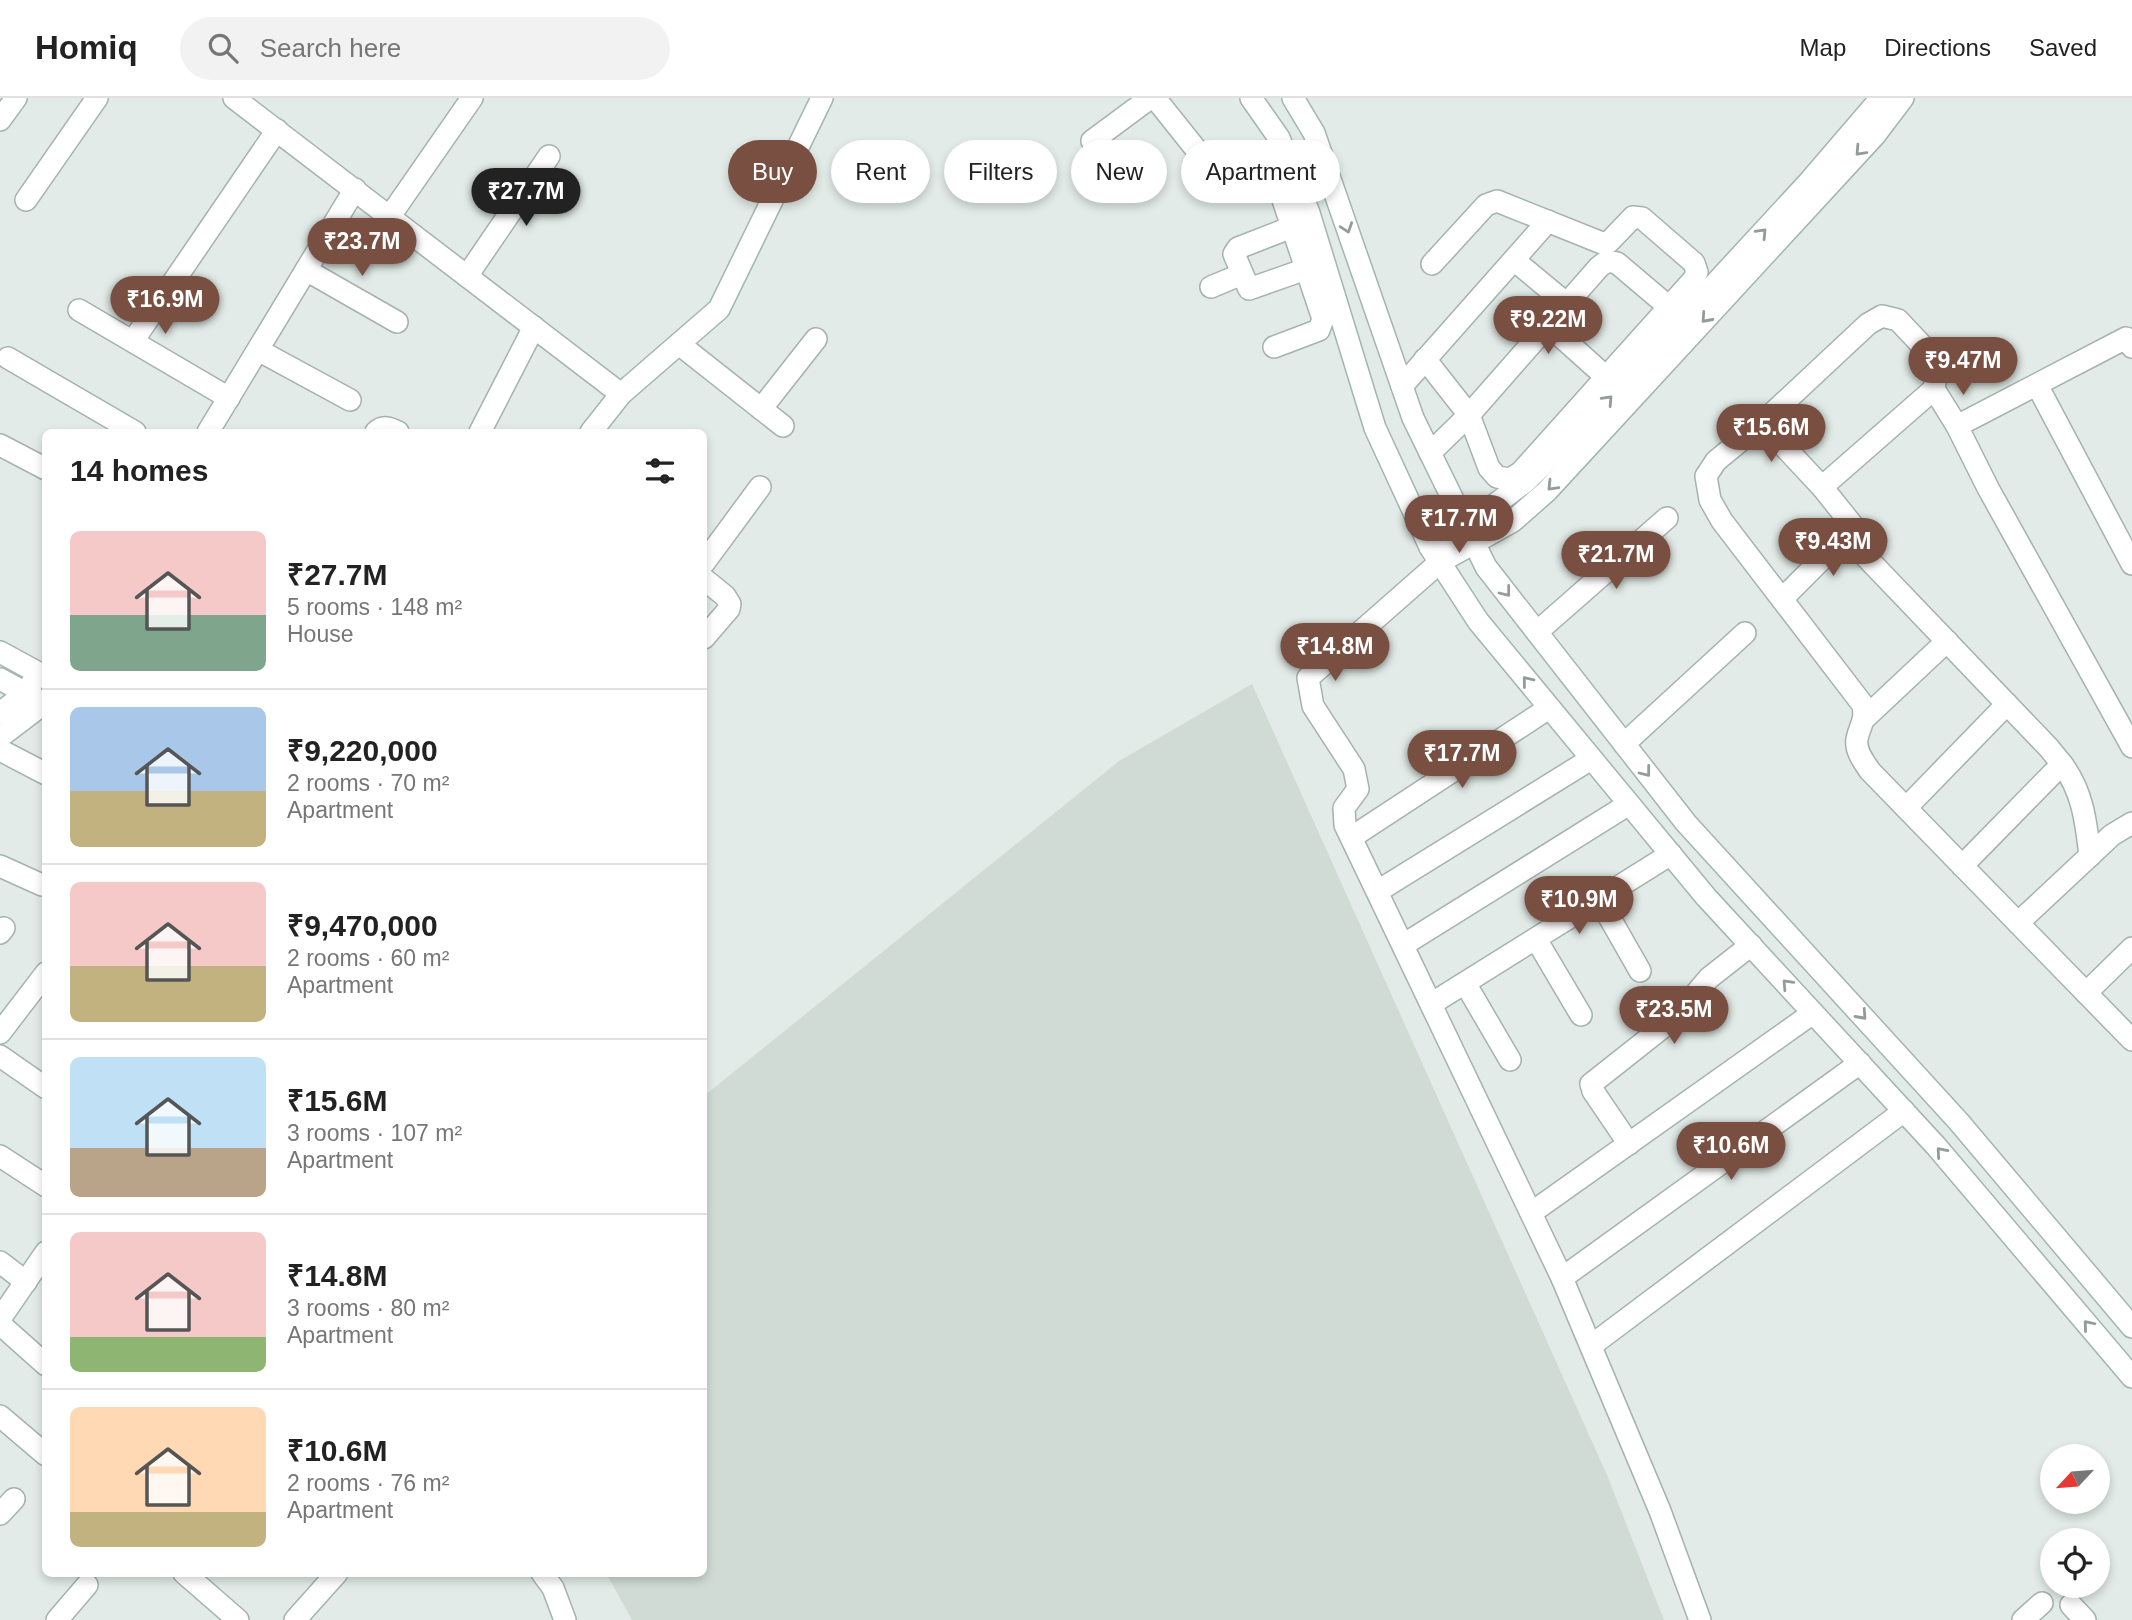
<!DOCTYPE html>
<html lang="en">
<head>
<meta charset="utf-8">
<style>
  :root { --surface:#fff; --page:#f2f2f2; --text:#222; --muted:#767676; --line:#e0e0e0; --accent:#794f41 }
  body { margin:0; font-family:Arial,sans-serif; background:var(--page); color:var(--text); height:100vh; display:flex; flex-direction:column; font-size:26px; white-space:nowrap }
  * { box-sizing:border-box; margin:0 }
  p { font-size:23px; color:var(--muted) }
  .icon { flex:none; width:38px; height:38px; fill:none; stroke:currentColor; stroke-width:2; stroke-linecap:round; stroke-linejoin:round }
  .map { position:relative; flex:1; overflow:hidden }
  .panel { position:absolute; left:42px; top:331px; width:665px; height:1148px; display:flex; flex-direction:column; background:var(--surface); border-radius:10px; box-shadow:0 4px 10px #0003 }
  .panel>* { flex:none }
  .hud { position:absolute; left:728px; top:42px; width:665px; height:63px; display:flex; gap:14px }
  .needle { width:46px; rotate:244deg }
  .tools { position:absolute; left:2040px; top:1346px; display:grid; gap:14px }
  .tools a { display:grid; place-items:center; width:70px; height:70px; border-radius:50%; background:var(--surface); box-shadow:0 4px 10px #0003; font-size:35px }
  .price { position:absolute; translate:-50% -60px; padding:0 16px; border-radius:24px; background:var(--accent); color:#fff; font-size:23px; line-height:46px; filter:drop-shadow(0 2px 4px #0008) }
  .price::after { content:''; position:absolute; left:50%; top:42px; width:21px; height:16px; margin-left:-10px; background:inherit; clip-path:polygon(0 0,100% 0,50% 100%) }
  .price.on { background:#222; color:#fff }
  ul { padding:0; list-style:none }
  li { display:flex; align-items:center; gap:21px; height:175px; padding:0 28px }
  li+li { border-top:2px solid var(--line) }
  li span { display:grid; place-items:center; flex:none; width:196px; height:140px; border-radius:10px; color:#555 }
  li>.icon { margin-inline-start:auto }
  span .icon { width:84px; height:84px; fill:#fffc; stroke-width:1 }
  li b { font-size:30px }
  h2 { display:flex; justify-content:space-between; align-items:center; height:84px; padding:0 28px; font-size:30px }
  .tag { padding:0 24px; border-radius:32px; background:var(--surface); box-shadow:0 4px 10px #0003; font-size:24px; line-height:63px }
  .tag.on { background:var(--accent); color:#fff }
  header { display:flex; align-items:center; gap:42px; box-sizing:border-box; height:98px; padding:0 35px; background:var(--surface); border-bottom:2px solid var(--line) }
  header strong { font-size:33px }
  nav { display:flex; gap:38px; margin-inline-start:auto; font-size:24px }
  .search { width:490px; height:63px; background:var(--page); display:flex; align-items:center; gap:18px; box-sizing:border-box; padding:0 24px; border-radius:38px; color:var(--muted); font-size:26px }
  .map>svg:first-child { display:block }
  .built { fill:#d1dbd6 }
  .lines { fill:none; stroke-linecap:round; stroke-linejoin:round }
  .street-casing { stroke:#a5b2ae; stroke-width:24 }
  .secondary-casing { stroke:#a2b6af; stroke-width:24 }
  .street { stroke:#fff; stroke-width:21 }
  .secondary { stroke:#fff; stroke-width:21 }
  .oneway { stroke:#929c9a }
</style>
</head>
<body>
<header>
<strong>Homiq</strong>
<div class="search"><svg class="icon" aria-label="search" viewBox="0 0 24 24"><circle cx="10" cy="10" r="6"/><path d="M15 15l6 6"/></svg>Search here</div>
<nav><a>Map</a><a>Directions</a><a>Saved</a></nav>
</header>
<div class="map">
<svg width="2132" height="1522" viewBox="0 0 2132 1522">
  <rect width="100%" height="100%" fill="#e2ebe7"/>
  <polygon class="built" points="1252,586 1607,1377 1664,1522 632,1522 606,1475 704,1475 704,998 1119,663"/>
  <g class="lines">
    <g class="street-casing">
      <g id="street">
        <polyline points="234,0 621,296"/>
        <polyline points="1155,0 1207,65"/>
        <polyline points="0,22 16,0"/>
        <polyline points="1092,43 1150,0"/>
        <polyline points="26,102 97,0"/>
        <polyline points="390,118 472,0"/>
        <polyline points="1292,129 1238,150 1234,156 1249,191 1306,171"/>
        <polyline points="1514,162 1567,206"/>
        <polyline points="306,172 397,224"/>
        <polyline points="467,178 549,58"/>
        <polyline points="1211,189 1242,176"/>
        <polyline points="79,212 229,300"/>
        <polyline points="1548,227 1606,279"/>
        <polyline points="133,243 277,32"/>
        <polyline points="679,246 783,328"/>
        <polyline points="1274,249 1319,232 1323,221 1279,90"/>
        <polyline points="2132,249 2126,240 1957,328 1988,390 2132,649"/>
        <polyline points="258,252 350,302"/>
        <polyline points="8,260 135,334"/>
        <polyline points="1425,261 1469,317 1489,370 1497,379 1510,381 1521,374 1694,181 1697,174 1694,165 1642,120 1633,119 1609,144 1602,145 1497,103 1486,107 1432,166"/>
        <polyline points="2037,287 2132,466"/>
        <polyline points="1402,288 1548,123"/>
        <polyline points="1934,291 1957,328"/>
        <polyline points="761,311 816,241"/>
        <polyline points="1762,325 1868,226 1882,218 1898,222 1932,258 1937,271 1934,291 1822,389"/>
        <polyline points="208,334 355,91"/>
        <path d="M376,334c7,-7 14,-4 22,0"/>
        <polyline points="480,334 534,229"/>
        <polyline points="0,347 46,371"/>
        <polyline points="1430,355 1469,317 1599,169 1607,163 1617,165 1669,209"/>
        <polyline points="1440,464 1308,580 1313,608 1354,671 1358,691 1344,710 1345,727 1562,1180 1660,1413 1700,1522"/>
        <polyline points="704,465 760,389"/>
        <polyline points="704,481 725,498 730,506 729,511 704,540"/>
        <polyline points="1782,501 1854,429"/>
        <polyline points="1537,534 1667,420"/>
        <polyline points="1865,620 1947,543"/>
        <polyline points="1624,646 1745,535"/>
        <polyline points="0,652 46,676"/>
        <path d="M2062,666c21,28 24,58 28,92"/>
        <polyline points="1906,710 2007,606"/>
        <polyline points="1352,739 1549,610"/>
        <polyline points="0,768 42,787"/>
        <path d="M1962,768l100,-102 -13,-16 -182,-190 -8,-15 -5,-16 -32,-40 -60,-64 -46,38 -10,15 4,24 12,21 141,184c3,17 -3,19 -6,34 -2,12 7,23 13,32l262,269"/>
        <polyline points="1378,793 1591,661"/>
        <polyline points="1599,801 1640,873"/>
        <polyline points="2018,825 2112,737 2132,725"/>
        <polyline points="0,835 4,830"/>
        <polyline points="1536,841 1581,917"/>
        <polyline points="1403,847 1629,706"/>
        <polyline points="1465,885 1510,962"/>
        <polyline points="2086,895 2132,850"/>
        <polyline points="1431,906 1671,756"/>
        <polyline points="0,935 46,875"/>
        <polyline points="0,958 46,990"/>
        <polyline points="1629,1046 1593,993 1591,986 1677,918 1709,880 1751,847"/>
        <polyline points="0,1058 46,1088"/>
        <polyline points="1531,1115 1813,915"/>
        <polyline points="0,1164 26,1184"/>
        <polyline points="1562,1180 1860,965"/>
        <polyline points="0,1226 46,1267"/>
        <polyline points="1592,1247 1904,1013"/>
        <polyline points="0,1318 46,1357"/>
        <polyline points="0,1416 14,1401"/>
        <polyline points="184,1475 238,1522"/>
        <polyline points="542,1475 553,1490 565,1522"/>
        <polyline points="2071,1507 2085,1522"/>
        <polyline points="57,1522 87,1487"/>
        <polyline points="295,1522 337,1475"/>
        <polyline points="2023,1522 2042,1505"/>
      </g>
    </g>
    <g class="secondary-casing">
      <g id="secondary">
        <polyline points="1251,0 1279,40 1309,115 1375,330 1430,449 1478,523 1706,799 1936,1048 2132,1279"/>
        <polyline points="1293,0 1314,35 1413,320 1486,469 1686,725 1959,1024 2132,1229"/>
        <polyline points="591,334 621,296 719,211 822,0"/>
        <polyline points="1430,449 1466,428 1525,384 1594,317 1808,85 1881,0"/>
        <polyline points="1440,464 1513,423 1547,393 1875,37 1903,0"/>
        <polyline points="0,554 46,579"/>
        <polyline points="0,581 35,600"/>
        <polyline points="0,615 26,595 38,575"/>
        <polyline points="0,639 46,604"/>
        <polyline points="0,1221 46,1154"/>
      </g>
    </g>
    <use href="#street" class="street"/>
    <use href="#secondary" class="secondary"/>
  </g>
  <defs><path id="oneway-chevron" d="M-2-3.5L2.5 0L-2 3.5" fill="none" stroke-width="1.6" stroke-linecap="round" stroke-linejoin="round" transform="scale(1.75)"/></defs>
  <g class="oneway">
    <use href="#oneway-chevron" transform="translate(1860 53) rotate(133)"/>
    <use href="#oneway-chevron" transform="translate(1347 130) rotate(71)"/>
    <use href="#oneway-chevron" transform="translate(1762 135) rotate(-47)"/>
    <use href="#oneway-chevron" transform="translate(1706 220) rotate(132)"/>
    <use href="#oneway-chevron" transform="translate(1608 302) rotate(-47)"/>
    <use href="#oneway-chevron" transform="translate(1552 388) rotate(134)"/>
    <use href="#oneway-chevron" transform="translate(1506 494) rotate(52)"/>
    <use href="#oneway-chevron" transform="translate(1527 583) rotate(-129)"/>
    <use href="#oneway-chevron" transform="translate(1646 674) rotate(52)"/>
    <use href="#oneway-chevron" transform="translate(1787 886) rotate(-133)"/>
    <use href="#oneway-chevron" transform="translate(1862 917) rotate(48)"/>
    <use href="#oneway-chevron" transform="translate(1941 1054) rotate(-131)"/>
    <use href="#oneway-chevron" transform="translate(2088 1227) rotate(-130)"/>
  </g>
</svg>
<div class="tools">
<a><svg class="needle" viewBox="-14 -14 28 28"><path d="M0-13l5 13h-10z" fill="#e53935"/><path d="M0 13l5-13h-10z" fill="#767676"/></svg></a>
<a><svg class="icon" aria-label="locate" viewBox="0 0 24 24"><circle cx="12" cy="12" r="6"/><path d="M12 2v4M12 18v4M2 12h4M18 12h4"/></svg></a>
</div>
<b class="price on" style="left:526px;top:130px">₹27.7M</b>
<b class="price" style="left:362px;top:180px">₹23.7M</b>
<b class="price" style="left:165px;top:238px">₹16.9M</b>
<b class="price" style="left:1548px;top:258px">₹9.22M</b>
<b class="price" style="left:1963px;top:299px">₹9.47M</b>
<b class="price" style="left:1771px;top:366px">₹15.6M</b>
<b class="price" style="left:1459px;top:457px">₹17.7M</b>
<b class="price" style="left:1833px;top:480px">₹9.43M</b>
<b class="price" style="left:1616px;top:493px">₹21.7M</b>
<b class="price" style="left:1335px;top:585px">₹14.8M</b>
<b class="price" style="left:1462px;top:692px">₹17.7M</b>
<b class="price" style="left:1579px;top:838px">₹10.9M</b>
<b class="price" style="left:1674px;top:948px">₹23.5M</b>
<b class="price" style="left:1731px;top:1084px">₹10.6M</b>
<div class="hud">
<a class="tag on">Buy</a>
<a class="tag">Rent</a>
<a class="tag">Filters</a>
<a class="tag">New</a>
<a class="tag">Apartment</a>
</div>
<section class="panel">
<h2>14 homes<svg class="icon" aria-label="filters" viewBox="0 0 24 24"><path d="M4 7h16M4 17h16"/><circle cx="9" cy="7" r="2"/><circle cx="15" cy="17" r="2"/></svg></h2>
<ul>
<li><span style="background:linear-gradient(#f6c9c9 60%,#7fa58c 0)"><svg class="icon" aria-label="home" viewBox="0 0 24 24"><path d="M3 11l9-7 9 7M6 9v11h12V9"/></svg></span><div><b>₹27.7M</b><p>5 rooms · 148 m²</p><p>House</p></div></li>
<li><span style="background:linear-gradient(#a9c7e8 60%,#c2b280 0)"><svg class="icon" aria-label="home" viewBox="0 0 24 24"><path d="M3 11l9-7 9 7M6 9v11h12V9"/></svg></span><div><b>₹9,220,000</b><p>2 rooms · 70 m²</p><p>Apartment</p></div></li>
<li><span style="background:linear-gradient(#f6c9c9 60%,#c2b280 0)"><svg class="icon" aria-label="home" viewBox="0 0 24 24"><path d="M3 11l9-7 9 7M6 9v11h12V9"/></svg></span><div><b>₹9,470,000</b><p>2 rooms · 60 m²</p><p>Apartment</p></div></li>
<li><span style="background:linear-gradient(#bfe0f5 65%,#b9a48a 0)"><svg class="icon" aria-label="home" viewBox="0 0 24 24"><path d="M3 11l9-7 9 7M6 9v11h12V9"/></svg></span><div><b>₹15.6M</b><p>3 rooms · 107 m²</p><p>Apartment</p></div></li>
<li><span style="background:linear-gradient(#f6c9c9 75%,#8fb573 0)"><svg class="icon" aria-label="home" viewBox="0 0 24 24"><path d="M3 11l9-7 9 7M6 9v11h12V9"/></svg></span><div><b>₹14.8M</b><p>3 rooms · 80 m²</p><p>Apartment</p></div></li>
<li><span style="background:linear-gradient(#ffd9b3 75%,#c2b280 0)"><svg class="icon" aria-label="home" viewBox="0 0 24 24"><path d="M3 11l9-7 9 7M6 9v11h12V9"/></svg></span><div><b>₹10.6M</b><p>2 rooms · 76 m²</p><p>Apartment</p></div></li>
</ul>
</section>
</div>
</body>
</html>
